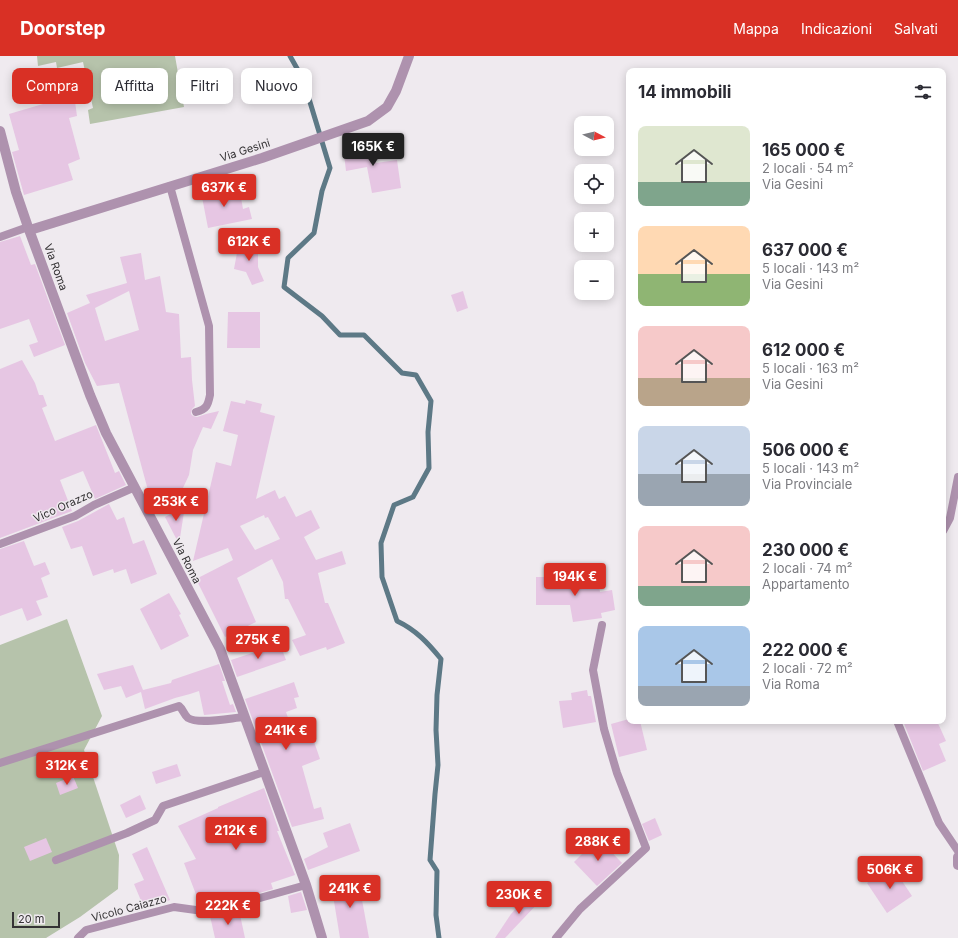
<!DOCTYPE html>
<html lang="it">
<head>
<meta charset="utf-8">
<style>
  :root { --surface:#fff; --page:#f7f7f7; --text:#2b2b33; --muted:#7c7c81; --accent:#d93025 }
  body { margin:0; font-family:Inter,sans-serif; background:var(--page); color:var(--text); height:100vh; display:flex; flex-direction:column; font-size:15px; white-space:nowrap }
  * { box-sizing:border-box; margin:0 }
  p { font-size:13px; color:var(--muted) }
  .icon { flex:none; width:22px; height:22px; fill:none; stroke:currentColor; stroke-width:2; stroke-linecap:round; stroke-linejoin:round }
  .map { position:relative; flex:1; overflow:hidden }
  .sheet { position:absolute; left:626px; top:12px; width:320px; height:656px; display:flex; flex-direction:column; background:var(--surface); border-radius:8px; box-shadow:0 2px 10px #0003 }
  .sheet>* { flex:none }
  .banner { position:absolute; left:12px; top:12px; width:380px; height:36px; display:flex; gap:8px }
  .needle { width:26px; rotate:97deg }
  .fabs { position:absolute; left:574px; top:60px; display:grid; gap:8px }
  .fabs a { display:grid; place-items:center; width:40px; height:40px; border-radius:8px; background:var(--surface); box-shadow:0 2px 10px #0003; font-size:20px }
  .scale { position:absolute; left:12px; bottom:10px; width:48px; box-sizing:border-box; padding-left:4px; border:2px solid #353335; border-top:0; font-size:11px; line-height:14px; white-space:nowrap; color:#353335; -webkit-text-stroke:3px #efeaef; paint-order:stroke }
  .price { position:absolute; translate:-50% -34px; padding:0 9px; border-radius:4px; background:var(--accent); color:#fff; font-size:13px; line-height:26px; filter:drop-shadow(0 1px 2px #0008) }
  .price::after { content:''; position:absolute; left:50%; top:24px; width:12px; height:9px; margin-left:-6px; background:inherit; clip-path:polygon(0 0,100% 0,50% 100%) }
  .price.on { background:#222; color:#fff }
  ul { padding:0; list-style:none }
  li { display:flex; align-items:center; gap:12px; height:100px; padding:0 12px }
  li span { display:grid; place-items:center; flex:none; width:112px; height:80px; border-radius:8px; color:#555 }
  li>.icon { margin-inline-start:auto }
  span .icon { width:48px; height:48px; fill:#fffc; stroke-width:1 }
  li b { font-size:17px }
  h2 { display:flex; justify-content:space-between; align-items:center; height:48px; padding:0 12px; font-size:17px }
  .tag { padding:0 14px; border-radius:8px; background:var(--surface); box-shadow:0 2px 10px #0003; font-size:14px; line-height:36px }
  .tag.on { background:var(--accent); color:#fff }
  header { display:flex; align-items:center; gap:24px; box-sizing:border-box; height:56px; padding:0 20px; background:var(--accent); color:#fff }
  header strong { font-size:19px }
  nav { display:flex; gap:22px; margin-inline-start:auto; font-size:14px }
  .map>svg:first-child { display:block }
  .green { fill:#b6c3ab }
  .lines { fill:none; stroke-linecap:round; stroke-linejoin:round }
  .stream { stroke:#5d7986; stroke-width:5 }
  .building { fill:#e6c6e3; fill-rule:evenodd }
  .service { stroke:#ae92ae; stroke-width:8 }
  .tertiary { stroke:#ae92ae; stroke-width:10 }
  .labels { text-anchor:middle; stroke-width:3; stroke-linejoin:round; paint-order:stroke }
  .street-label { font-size:11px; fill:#353335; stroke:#efeaef }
</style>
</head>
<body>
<header>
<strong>Doorstep</strong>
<nav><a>Mappa</a><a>Indicazioni</a><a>Salvati</a></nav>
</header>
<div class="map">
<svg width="958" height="882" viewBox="0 0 958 882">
  <rect width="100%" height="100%" fill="#efeaef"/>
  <g class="green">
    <polygon points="37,0 175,0 184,51 90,68 88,54 93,52 83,6 57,12 56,6 38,10"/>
    <polygon points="67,563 102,660 84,694 119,799 118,833 80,861 46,882 0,882 0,589"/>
  </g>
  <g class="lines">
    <path class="stream" d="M290,0l13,23 27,89 -8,23 -8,42 -26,25 -4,29 38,29 18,19h24l38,38 14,2 15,26 -3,31 1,36 -16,29 -19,8 -13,38 1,34 15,44c19,9 31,22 44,38l-4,36 -1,35 2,35 -3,29 -5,66 7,11 -1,44 3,23"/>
  </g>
  <g class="building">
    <polygon points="71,17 77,60 69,62 80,103 68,108 73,124 24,139 12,96 19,94 9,58 43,48 37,23"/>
    <polygon points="372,85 376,107 397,104 401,132 372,137 367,111 346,115 343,90"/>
    <polygon points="223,132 225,139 240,136 243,153 249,151 252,163 208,172 201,136"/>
    <polygon points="20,180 31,209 35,208 65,289 34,301 29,289 38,286 29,263 0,273 0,186"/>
    <polygon points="239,186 255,186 255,198 258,198 258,211 264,225 252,229 246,216 234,213"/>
    <path d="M141,197l4,27 15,-4 6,36 13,2 2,44 10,-1 1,23 3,26 -3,3 -1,5 2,2 4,1 9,-3 13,-3 -8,18 -8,-2 -10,23 -4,25 -14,30 -26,-11 -30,-111 -22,3 -12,-23 -18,-50 23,-10 -4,-8 41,-12 -7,-26zM129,235l10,39 -34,11 -10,-33z"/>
    <polygon points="463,235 468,252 457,256 451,239"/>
    <polygon points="228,256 260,256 260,292 227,292"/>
    <polygon points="22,304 35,327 39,339 43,339 47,350 42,352 55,385 96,369 115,417 119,415 126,429 95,443 83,415 60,424 72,455 0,482 0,313"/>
    <path d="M246,344l16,4 -2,8 15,4 -19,83 19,-9 4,9 6,-3 11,21 15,-7 9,18 -16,9 12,23 26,-9 4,13 -28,9 7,30h3l17,40 -18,7 -1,-3 -26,9 -8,-16 14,-5 -18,-36h-3l-2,-17 -11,-23 -35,19 19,44 -31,15 -29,-58 37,-19 -5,-12 -35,13 23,-99 15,4 7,-31 -15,-4 8,-30 14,3zM264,459l1,3 3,-1 12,22 -25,11 -15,-24z"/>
    <polygon points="109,448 117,464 124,461 133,488 144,484 157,518 131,528 126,513 114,517 113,513 93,520 82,490 71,493 62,471 78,465"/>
    <polygon points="185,450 179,488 165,461"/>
    <polygon points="24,485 34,510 45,506 50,518 41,522 48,541 36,545 42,559 27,565 22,552 0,560 0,493"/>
    <polygon points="536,521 558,521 558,528 598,522 600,536 612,534 615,554 601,557 602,562 573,566 570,549 536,549"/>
    <polygon points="169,537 181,558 179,559 189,580 161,594 140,553"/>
    <polygon points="280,588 286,604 237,621 231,604"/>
    <polygon points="219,608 225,625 222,625 230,649 233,648 236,656 204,659 199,635 190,638 175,642 145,653 141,636 126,642 121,630 104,634 97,618 133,609 143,634 171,627 172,624"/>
    <polygon points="294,626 299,641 294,642 297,652 286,656 294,679 310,674 320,703 302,710 314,753 321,751 324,763 292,771 245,643"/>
    <polygon points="587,634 588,640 591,640 596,666 563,672 559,645 572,644 571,637"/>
    <polygon points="629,663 629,665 640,665 647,694 619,701 611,668"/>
    <polygon points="903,665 937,665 946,685 939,688 946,705 923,715"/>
    <polygon points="177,708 181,720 156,728 152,716"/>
    <polygon points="73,720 78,732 60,739 56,727"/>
    <polygon points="264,732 279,775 277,775 295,819 271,827 273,833 220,848 200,849 184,807 196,803 178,770 218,752 218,751"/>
    <polygon points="140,739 146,753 126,762 120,749"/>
    <polygon points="655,762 662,779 649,785 642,768"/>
    <polygon points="350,767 360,795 308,814 304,803 328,791 323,777"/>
    <polygon points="46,782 52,796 30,805 24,791"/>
    <polygon points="598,782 622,807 597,830 574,806"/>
    <polygon points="147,791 170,844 157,850 153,842 142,847 134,828 144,824 132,798"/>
    <polygon points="892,810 912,840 887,857 867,827"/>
    <polygon points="358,822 369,882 340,882 331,827"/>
    <polygon points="532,835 541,844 505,882 495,882 511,858"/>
    <polygon points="301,836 307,854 291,857 288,840"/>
    <polygon points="239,854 245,882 215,882 210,860 222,858"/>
  </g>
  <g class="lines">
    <g class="service">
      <path d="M170,130l39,140 1,69c-2,10 -3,14 -14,17"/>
      <polyline points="0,181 28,171"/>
      <polyline points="943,475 950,462 958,421"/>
      <polyline points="0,488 75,460 94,449 135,431"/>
      <polyline points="897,665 939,767 958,795"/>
      <path d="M0,707l179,-57c4,3 5,9 9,12 11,7 43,0 56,-1"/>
      <polyline points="56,804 127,777 155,764 163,750 264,716"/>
      <polyline points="78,882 86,874 174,851 203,855 221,853 306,829"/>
      <polyline points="556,882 580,853 646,792 617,717 604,673 593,614 602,569"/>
    </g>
    <g class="tertiary">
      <polyline points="0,75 16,136 28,171 90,339 106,377 220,593 306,829 322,882"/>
      <polyline points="30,174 262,102 368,65 387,51 396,35 409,0"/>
      <polyline points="958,801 958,809"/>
    </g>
  </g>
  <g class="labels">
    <g class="street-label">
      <text transform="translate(245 94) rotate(-18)" y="4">Via Gesini</text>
      <text transform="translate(56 211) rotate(70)" y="4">Via Roma</text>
      <text transform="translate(63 450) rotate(-24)" y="4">Vico Orazzo</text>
      <text transform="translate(187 505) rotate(63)" y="4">Via Roma</text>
      <text transform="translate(129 852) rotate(-15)" y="4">Vicolo Caiazzo</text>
    </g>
  </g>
</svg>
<div class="fabs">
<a><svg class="needle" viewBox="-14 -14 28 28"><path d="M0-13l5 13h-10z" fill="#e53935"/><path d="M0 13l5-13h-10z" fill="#7c7c81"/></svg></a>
<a><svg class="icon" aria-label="locate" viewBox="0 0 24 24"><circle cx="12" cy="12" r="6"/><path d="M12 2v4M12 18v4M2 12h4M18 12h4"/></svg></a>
<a>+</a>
<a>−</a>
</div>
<div class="scale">20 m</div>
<b class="price on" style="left:373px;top:111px">165K €</b>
<b class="price" style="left:224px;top:152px">637K €</b>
<b class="price" style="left:249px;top:206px">612K €</b>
<b class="price" style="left:176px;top:466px">253K €</b>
<b class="price" style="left:575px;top:541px">194K €</b>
<b class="price" style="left:258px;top:604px">275K €</b>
<b class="price" style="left:286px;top:695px">241K €</b>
<b class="price" style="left:67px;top:730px">312K €</b>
<b class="price" style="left:236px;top:795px">212K €</b>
<b class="price" style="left:598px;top:806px">288K €</b>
<b class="price" style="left:890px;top:834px">506K €</b>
<b class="price" style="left:350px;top:853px">241K €</b>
<b class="price" style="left:519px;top:859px">230K €</b>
<b class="price" style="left:228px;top:870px">222K €</b>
<div class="banner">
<a class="tag on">Compra</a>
<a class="tag">Affitta</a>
<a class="tag">Filtri</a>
<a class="tag">Nuovo</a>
</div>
<section class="sheet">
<h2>14 immobili<svg class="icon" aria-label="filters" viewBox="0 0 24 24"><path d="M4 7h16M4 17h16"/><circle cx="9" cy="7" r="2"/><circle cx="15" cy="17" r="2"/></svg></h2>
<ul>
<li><span style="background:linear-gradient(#dfe7d0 70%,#7fa58c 0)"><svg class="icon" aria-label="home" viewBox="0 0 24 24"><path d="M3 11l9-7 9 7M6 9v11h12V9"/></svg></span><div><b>165 000 €</b><p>2 locali · 54 m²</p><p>Via Gesini</p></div></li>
<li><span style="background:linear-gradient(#ffd9b3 60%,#8fb573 0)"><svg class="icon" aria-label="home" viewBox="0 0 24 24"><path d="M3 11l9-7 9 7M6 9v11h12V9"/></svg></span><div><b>637 000 €</b><p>5 locali · 143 m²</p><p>Via Gesini</p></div></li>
<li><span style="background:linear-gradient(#f6c9c9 65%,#b9a48a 0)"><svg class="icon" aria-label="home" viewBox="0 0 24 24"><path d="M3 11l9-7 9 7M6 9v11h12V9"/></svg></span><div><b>612 000 €</b><p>5 locali · 163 m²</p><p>Via Gesini</p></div></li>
<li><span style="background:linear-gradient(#c9d6e8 60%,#9aa5b1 0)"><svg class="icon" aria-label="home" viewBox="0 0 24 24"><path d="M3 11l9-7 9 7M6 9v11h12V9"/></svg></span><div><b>506 000 €</b><p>5 locali · 143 m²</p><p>Via Provinciale</p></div></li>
<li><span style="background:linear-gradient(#f6c9c9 75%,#7fa58c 0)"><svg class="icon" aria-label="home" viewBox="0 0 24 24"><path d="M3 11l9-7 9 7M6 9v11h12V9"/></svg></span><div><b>230 000 €</b><p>2 locali · 74 m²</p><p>Appartamento</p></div></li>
<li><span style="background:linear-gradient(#a9c7e8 75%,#9aa5b1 0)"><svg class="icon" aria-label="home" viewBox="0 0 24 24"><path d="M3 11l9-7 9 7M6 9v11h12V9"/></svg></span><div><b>222 000 €</b><p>2 locali · 72 m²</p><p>Via Roma</p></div></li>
</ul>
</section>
</div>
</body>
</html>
